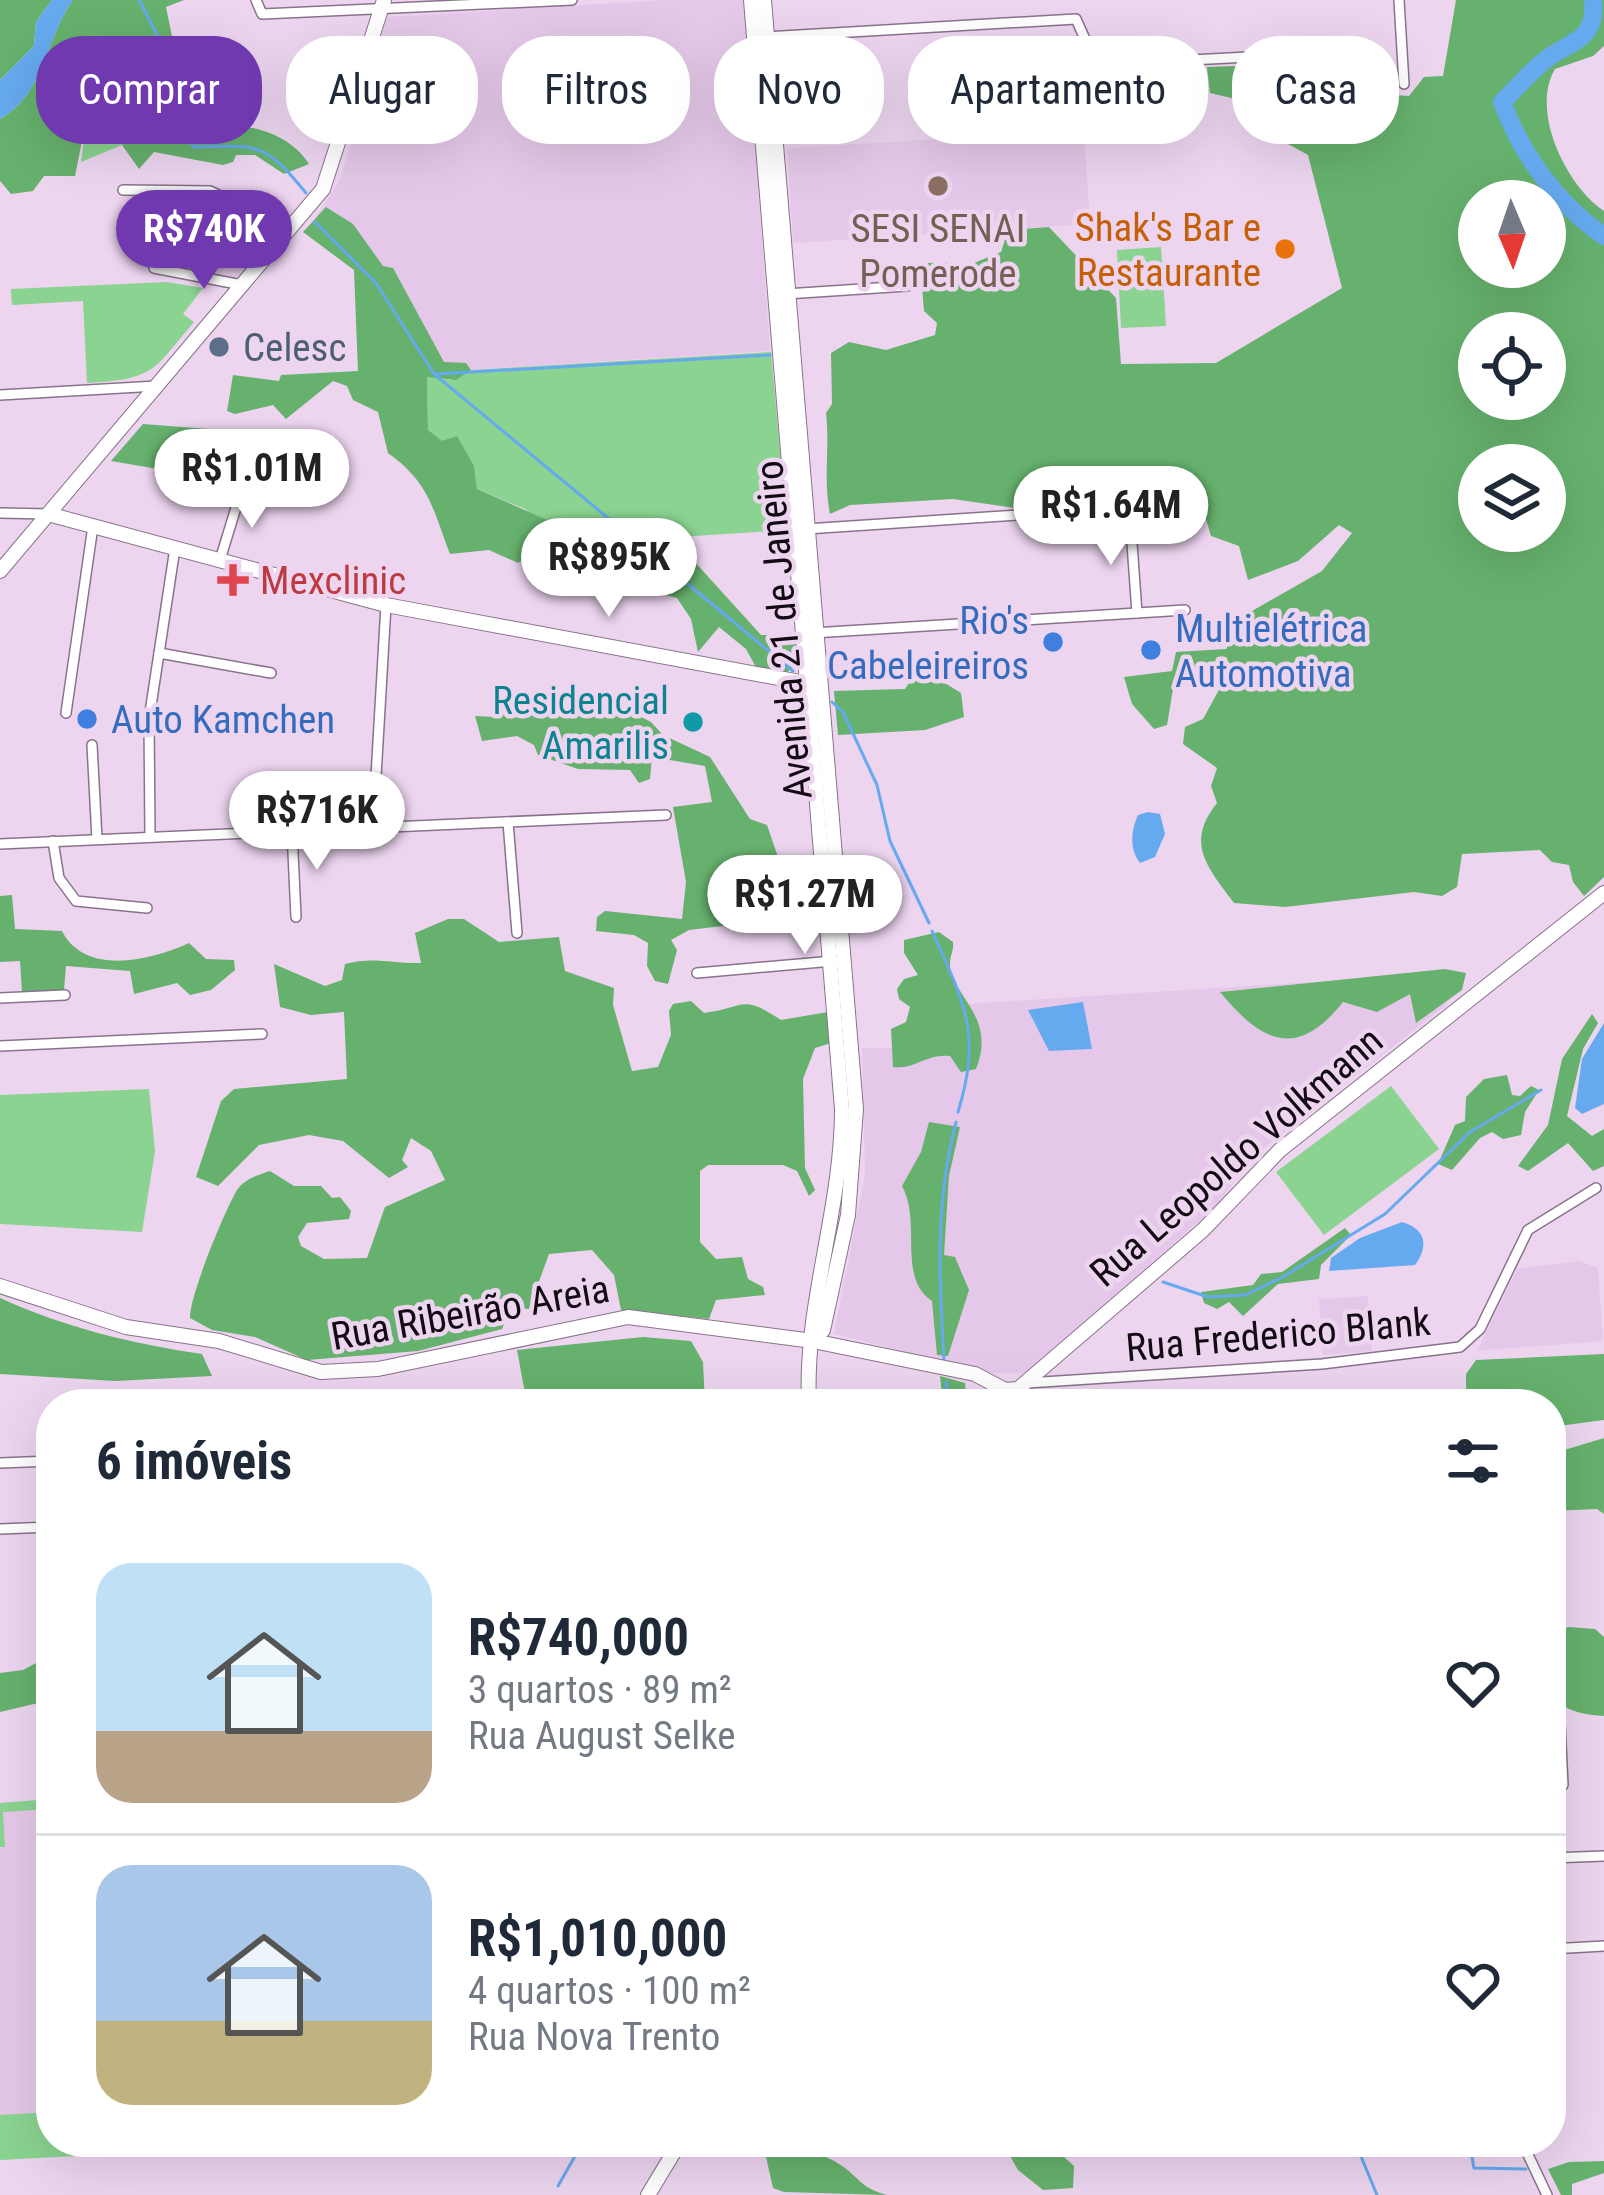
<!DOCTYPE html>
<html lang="pt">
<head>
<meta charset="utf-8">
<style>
  :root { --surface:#fff; --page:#f6f6f7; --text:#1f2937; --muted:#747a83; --line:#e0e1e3; --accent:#7139b0 }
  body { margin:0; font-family:"Roboto Condensed",sans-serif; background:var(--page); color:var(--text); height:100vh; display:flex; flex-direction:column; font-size:45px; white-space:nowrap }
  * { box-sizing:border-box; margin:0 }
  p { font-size:39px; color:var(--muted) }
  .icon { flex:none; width:66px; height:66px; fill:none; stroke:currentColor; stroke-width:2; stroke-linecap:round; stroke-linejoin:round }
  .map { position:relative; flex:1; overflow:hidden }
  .side { position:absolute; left:36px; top:1389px; width:1530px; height:768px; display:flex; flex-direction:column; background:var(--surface); border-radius:48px; box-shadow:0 12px 48px #0002 }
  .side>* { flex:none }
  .top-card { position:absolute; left:36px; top:36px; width:1533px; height:108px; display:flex; gap:24px }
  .needle { width:78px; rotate:178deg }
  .tools { position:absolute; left:1458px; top:180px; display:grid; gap:24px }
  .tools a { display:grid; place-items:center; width:108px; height:108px; border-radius:50%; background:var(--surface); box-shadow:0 12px 48px #0002; font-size:60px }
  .price { position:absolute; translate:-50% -102px; padding:0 27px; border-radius:42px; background:#fff; color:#222; font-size:39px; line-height:78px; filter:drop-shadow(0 3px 6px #0008) }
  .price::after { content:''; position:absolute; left:50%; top:72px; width:36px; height:27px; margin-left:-18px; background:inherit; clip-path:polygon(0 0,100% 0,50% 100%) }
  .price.current { background:var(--accent); color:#fff }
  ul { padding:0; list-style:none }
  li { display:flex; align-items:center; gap:36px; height:300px; padding:0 60px }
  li+li { border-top:3px solid var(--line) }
  li span { display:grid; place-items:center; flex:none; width:336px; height:240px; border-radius:36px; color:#555 }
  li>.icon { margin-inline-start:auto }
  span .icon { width:144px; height:144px; fill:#fffc; stroke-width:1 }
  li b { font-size:51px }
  h2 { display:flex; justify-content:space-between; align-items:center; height:144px; padding:0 60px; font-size:51px }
  .tag { padding:0 42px; border-radius:48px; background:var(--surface); box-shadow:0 12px 48px #0002; font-size:42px; line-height:108px }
  .tag.current { background:var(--accent); color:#fff }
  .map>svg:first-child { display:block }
  .built { fill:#e5c8e9 }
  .green { fill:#8ad390 }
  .forest { fill:#66b16d; fill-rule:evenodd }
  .water { fill:#65a9ef }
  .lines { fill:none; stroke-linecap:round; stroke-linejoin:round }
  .stream { stroke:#65a9ef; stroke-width:3 }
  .river { stroke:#65a9ef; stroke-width:18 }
  .street-casing { stroke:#89738c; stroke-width:12 }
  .secondary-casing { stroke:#89738c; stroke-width:16 }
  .street { stroke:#fff; stroke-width:9 }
  .secondary { stroke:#fff; stroke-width:14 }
  .education-dot { fill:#8d6e63; stroke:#edd5f0; stroke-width:4.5 }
  .food-dot { fill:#e8710a; stroke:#edd5f0; stroke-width:4.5 }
  .service-dot { fill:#5c6f8a; stroke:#edd5f0; stroke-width:4.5 }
  .health-dot { fill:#e0444e; stroke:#edd5f0; stroke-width:4.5 }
  .shop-dot { fill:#3f7fe0; stroke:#edd5f0; stroke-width:4.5 }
  .culture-dot { fill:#0f9aa8; stroke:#edd5f0; stroke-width:4.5 }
  .labels { text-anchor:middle; stroke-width:9; stroke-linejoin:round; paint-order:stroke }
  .food-label { font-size:39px; fill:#c56008; stroke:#edd5f0; text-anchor:end }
  .education-label { font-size:39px; fill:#785e54; stroke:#edd5f0 }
  .service-label { font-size:39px; fill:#4e5e75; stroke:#edd5f0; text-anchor:start }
  .health-label { font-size:39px; fill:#be3a42; stroke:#edd5f0; text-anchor:start }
  .shop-label { font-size:39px; fill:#366cbe; stroke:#edd5f0; text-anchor:start }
  .street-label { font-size:39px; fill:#130b14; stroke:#edd5f0 }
  .culture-label { font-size:39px; fill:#0d838f; stroke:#edd5f0; text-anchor:end }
</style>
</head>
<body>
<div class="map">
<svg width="1604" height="2195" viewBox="0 0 1604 2195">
  <rect width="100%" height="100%" fill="#edd5f0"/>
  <g class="built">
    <polygon points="663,0 745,0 770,351 433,372 343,240 316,217 341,177 387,17"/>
    <polygon points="1084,131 1090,224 793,243 787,148"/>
    <polygon points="1453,973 1446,1005 1256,1154 1215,1207 1026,1373 990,1373 834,1334 865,1174 862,1048 979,1049 965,1004"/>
    <polygon points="1579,1261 1598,1268 1603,1341 1477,1351 1517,1269"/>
    <polygon points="1368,1296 1372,1351 1323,1355 1319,1299"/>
    <polygon points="51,1799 51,2142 157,2142 158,2152 0,2160 0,1803"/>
  </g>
  <g class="green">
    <polygon points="135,104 153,108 153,121 122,145 81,162 87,116 101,105"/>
    <polygon points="1161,247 1166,326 1121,328 1117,250"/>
    <path d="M167,282l36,6 -20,26 11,8c-41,47 -36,57 -107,61l-4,-82 -71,4 -1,-16z"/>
    <polygon points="771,352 787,530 539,546 554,532 525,509 477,489 475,474 428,430 427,376 451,380 471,370"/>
    <polygon points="1391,1086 1439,1149 1324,1235 1276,1172"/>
    <polygon points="149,1089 155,1151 142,1232 0,1224 0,1095"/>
    <polygon points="51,1799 51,1809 3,1812 5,1847 0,1847 0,1803"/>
    <polygon points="51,2112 51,2142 147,2142 151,2152 0,2160 0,2115"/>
  </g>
  <g class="forest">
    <polygon points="0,0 52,0 36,22 34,46 0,80"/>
    <path d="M73,0h111l-18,7 8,39 18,2 6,20 13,6 3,17 7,2 -13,23 2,20h15l11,-10c28,1 58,14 73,38l-25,10 -29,-19h-19l-3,7 -10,3 -69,-13 -15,17 -17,-24 31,-24v-13l-52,-3 -14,11 -12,60h-31l-11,15 -22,3 -11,-13v-62c46,-26 45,-81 73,-119z"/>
    <path d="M1456,0h148v46l-11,10 -38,13c-25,42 11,117 49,142v666l-20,19 -11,-14 -4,-17 -17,-3 -12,-12 -78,4 -5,33 -15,9 -28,-4 -129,15 -51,-4c-27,-36 -49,-60 -17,-100l-6,-17 6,-18 -34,-24 2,-17 18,-8 17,-31 20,-7 1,-11 -55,1 -12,12 -7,42 -13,4 -22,-25 -8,-27 48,-6 4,-19 50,-3 19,-34 77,-44 30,-38 -13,-8 -41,36 -50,19 -9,-34 -28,-10 -8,-27 -18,-10 -17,24 -49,-24 -37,-4 -67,13 -62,-9 -103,6 -20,9c-7,-35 0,-66 -4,-101l6,-9 -1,-51 18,-11 37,8 49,-15 2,-12 -13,-12 -3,-37 7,-11h46l27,-11 7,-22 41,-3 67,71 5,66 95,-1 126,-75 -34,-133 -46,-25 -22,-30 -30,-7 -3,-26 146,-5 4,-9h15l5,17 11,3 7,22 14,1 15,-19 19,-1zM1479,201h66v66h-66zM1479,333h66v66h-66zM1479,465h66v66h-66z"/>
    <path d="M326,207l27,17 30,42 10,2 51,94 22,1 5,7 -15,10 -29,-3 1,53 14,11 15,-5 17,30 3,23 77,34 -5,16 -31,24 -29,-13 -39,4c-17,-44 -20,-71 -62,-101l-10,-41 -25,-12 -6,-14 -14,-5 -47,38 -13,-14 -38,9 -8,-3 6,-36 46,6 2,-6 77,-4 -4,-101 -51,-38z"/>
    <polygon points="143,424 221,430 193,456 200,466 193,475 111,461"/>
    <polygon points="249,429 281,440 283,450 263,458 258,476 250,475 251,451 236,435"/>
    <polygon points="683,537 684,550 761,635 796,635 798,663 785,674 757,669 746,649 719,627 698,652 691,619 677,598 662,594 655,577 640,573 620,541"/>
    <polygon points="911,680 940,680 961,693 964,717 925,730 838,735 834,691 905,689"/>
    <polygon points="549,699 624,708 651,722 663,735 710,757 750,819 767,825 778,857 790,861 794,873 783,881 766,876 755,858 733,865 728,874 748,913 740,924 689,930 671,940 677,950 668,984 655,981 647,966 648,943 634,935 596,931 597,917 605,911 682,919 686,882 673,807 712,802 705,766 652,757 650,779 639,783 630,770 578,769 538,755 534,745 517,736 482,741 475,716 497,717"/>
    <path d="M12,895l3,34 47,2c23,45 87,30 127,12l17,16 28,1 1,10 -24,20 -21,5 -13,-12 -43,11 -4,-23 -64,-5 -2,24 -42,2 -2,-31 -20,1v-66z"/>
    <path d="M448,919h16l35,23 60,-5 6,34 49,17 -1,17 19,66 26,-4 13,-32 -2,-24 4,-7 18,-3 13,12c41,-5 37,-20 77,7l47,-8 3,31 -16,5 -12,31 2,89 10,22 -6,6 -12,-25 -14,-6h-75l-8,6v71l16,17 26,-2 6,22 15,8 2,8 -49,5 -7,19 -88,-9 -7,-35 -22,-25 -43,4 -20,55 -17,-1 -10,21 -84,22 -111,9 -52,-23 -43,-7 -22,-12c-1,-21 35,-108 47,-128 7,-11 21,-15 33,-19l24,15h27l11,12 8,-1 11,14 -2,8 -42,4 -9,14 3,9 23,13 43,-1 18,-51 60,-27 -14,-29 -20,-13 -9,22 6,7 -19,11 -46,-37 -34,-6 -50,10 -41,41 -22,-9 25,-76 13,-12 113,-10 -3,-67 -33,3 -31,-8 -6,-43 51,22 17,-6 3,-16c28,-8 49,0 76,-1l-6,-30z"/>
    <path d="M939,932l14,10c1,7 -2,12 -3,19 -2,33 48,54 26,108l-15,3 -11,-16c-23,-3 -36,14 -57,11l-2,-38 15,-7 4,-15 -11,-8 -2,-10 7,-10 14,-4 -14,-22v-13z"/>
    <path d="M1445,969l21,4 -4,17 -46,33 -6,-29 -33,18 -34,-10c-46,58 -81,41 -123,-10z"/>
    <polygon points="1592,1014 1598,1023 1583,1049 1567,1116 1592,1136 1604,1129 1604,1166 1593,1171 1568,1143 1528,1171 1518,1166 1548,1125 1562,1059"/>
    <polygon points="1507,1075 1512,1095 1520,1096 1531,1086 1539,1090 1525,1112 1521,1135 1503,1139 1492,1132 1480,1138 1452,1170 1438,1164 1455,1125 1465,1121 1466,1097 1484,1079"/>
    <path d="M929,1122l31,5 -11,49 -5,79 11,2 14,33 -21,66 -11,-1 -5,-54c-35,-23 -10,-79 -30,-115l19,-34z"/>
    <polygon points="1345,1228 1351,1235 1321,1265 1319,1279 1278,1284 1243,1316 1229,1302 1217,1309 1204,1303 1201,1292 1253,1285 1261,1274 1282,1272"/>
    <path d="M0,1298c63,29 133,46 202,56l10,22 -97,5 -115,-7z"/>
    <polygon points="643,1337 691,1341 703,1362 705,1404 527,1404 517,1350"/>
    <polygon points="1604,1354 1604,1420 1551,1427 1551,1404 1466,1404 1466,1374 1476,1360"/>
    <polygon points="940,1376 965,1383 967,1404 943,1404"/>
    <polygon points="1120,1390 1153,1391 1164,1404 1120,1404"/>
    <polygon points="1604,1438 1604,1514 1597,1509 1551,1511 1551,1454"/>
    <path d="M1569,1627l26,2 9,8v79c-64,-4 -53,-31 -53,-85z"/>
    <polygon points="51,1655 51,1700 0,1712 0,1673 23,1670"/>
    <path d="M736,2142c31,0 77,5 103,22 22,14 19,23 48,31l-103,-3 -11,-4 -7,-31z"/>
    <polygon points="1002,2142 1108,2142 1084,2156 1072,2150 1063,2156 1074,2166 1073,2188 1043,2190 1018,2170"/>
    <polygon points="1604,2161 1604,2173 1572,2184 1572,2195 1561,2195 1548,2169 1569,2162"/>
  </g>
  <g class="water">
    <path d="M52,0h21c-28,38 -27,93 -73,119v-39l34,-34 2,-24z"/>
    <path d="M1148,812l12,2 5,20 -10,23 -15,6c-11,-14 -9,-32 -2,-48z"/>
    <polygon points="1083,1002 1092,1049 1049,1051 1028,1010"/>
    <polygon points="1604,1023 1604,1104 1582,1114 1575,1108 1582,1059"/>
    <path d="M1402,1222c24,7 27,24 13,43l-86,6 2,-13 29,-20z"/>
  </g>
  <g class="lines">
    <g class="stream">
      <path d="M139,0l39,75 8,62 8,10c63,-2 71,-5 112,46"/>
      <polyline points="315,222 376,283 434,374 793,671"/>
      <polyline points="436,374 770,355"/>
      <polyline points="832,702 843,712 877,785 890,841 929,923"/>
      <path d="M932,931c33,74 50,102 26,181"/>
      <polyline points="1163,1282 1208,1297 1245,1295 1281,1278 1385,1214 1470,1132 1541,1090"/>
      <path d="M944,1360c-5,-82 -9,-158 12,-238"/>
      <polyline points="946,1382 948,1404"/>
      <polyline points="1355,2142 1377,2195"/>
      <polyline points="1469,2142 1474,2168 1526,2169"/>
      <polyline points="558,2186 583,2142"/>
    </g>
    <path class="river" d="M1593,0c4,42 -23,40 -49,61 -15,12 -28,28 -42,41 20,53 55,102 102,134"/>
    <g class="street-casing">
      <g id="street">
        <polyline points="256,0 262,14 572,0"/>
        <polyline points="1399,0 1404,84"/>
        <polyline points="765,37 1076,19 1124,126 1169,132"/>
        <polyline points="1096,65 1345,52"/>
        <polyline points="123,190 210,191 289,229"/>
        <polyline points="154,268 242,285"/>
        <polyline points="786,294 907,286"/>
        <polyline points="0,395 157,386"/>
        <polyline points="0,513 48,514"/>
        <polyline points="806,529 1124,508 1130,516 1137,613"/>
        <polyline points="220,560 242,488"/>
        <polyline points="813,633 1185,610"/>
        <polyline points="159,653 271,673"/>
        <polyline points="66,713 93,526"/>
        <polyline points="92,745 97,839"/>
        <polyline points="508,822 517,933"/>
        <polyline points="373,828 386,605"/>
        <polyline points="292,831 296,917"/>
        <polyline points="150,837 149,719 175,548"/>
        <polyline points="53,841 59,878 76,901 147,908"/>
        <polyline points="0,844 666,815"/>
        <polyline points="697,973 833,961"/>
        <polyline points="0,998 65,995"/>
        <polyline points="0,1046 262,1034"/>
        <polyline points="1027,1383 1322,1364 1460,1347 1480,1329 1528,1230 1596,1188"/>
        <polyline points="1005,1390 1021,1404"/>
        <polyline points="0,1463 51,1461"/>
        <polyline points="0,1529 51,1527"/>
        <polyline points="1551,1708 1560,1723 1563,1785"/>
        <polyline points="1551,1858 1604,1856"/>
        <polyline points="1551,1949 1604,1946"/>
        <polyline points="1522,2142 1547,2195"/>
      </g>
    </g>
    <g class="secondary-casing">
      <g id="secondary">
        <path d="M751,0l91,1109c0,101 -38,196 -33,295"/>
        <polyline points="764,0 856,1109 848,1215 823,1330 813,1341"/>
        <polyline points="48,514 386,605 816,685"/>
        <polyline points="0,571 323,189 384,0"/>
        <polyline points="0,1286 126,1327 219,1341 321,1372 378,1369 628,1317 813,1341 975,1374 1005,1390 1018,1389 1203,1230 1280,1150 1604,893"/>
        <polyline points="648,2195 680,2142"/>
      </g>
    </g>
    <use href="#street" class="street"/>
    <use href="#secondary" class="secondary"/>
  </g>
  <circle class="education-dot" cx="938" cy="186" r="12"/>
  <circle class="food-dot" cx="1285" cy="249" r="12"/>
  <circle class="service-dot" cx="219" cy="347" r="12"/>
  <path class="health-dot" d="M227 562h12v12h12v12h-12v12h-12v-12h-12v-12h12z"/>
  <g class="shop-dot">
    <circle cx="1053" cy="642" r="12"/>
    <circle cx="1151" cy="650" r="12"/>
    <circle cx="87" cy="719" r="12"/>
  </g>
  <circle class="culture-dot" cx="693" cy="722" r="12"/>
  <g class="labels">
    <g class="food-label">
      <text x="1261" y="241">Shak's Bar e<tspan x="1261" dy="45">Restaurante</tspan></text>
    </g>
    <g class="education-label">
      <text x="938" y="242">SESI SENAI<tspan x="938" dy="45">Pomerode</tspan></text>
    </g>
    <g class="service-label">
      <text x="243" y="361">Celesc</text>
    </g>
    <g class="health-label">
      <text x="260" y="594">Mexclinic</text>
    </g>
    <g class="shop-label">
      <text x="1029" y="634" text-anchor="end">Rio's<tspan x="1029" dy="45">Cabeleireiros</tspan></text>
      <text x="1175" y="642">Multielétrica<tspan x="1175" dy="45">Automotiva</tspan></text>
      <text x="111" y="733">Auto Kamchen</text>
    </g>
    <g class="street-label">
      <text transform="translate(783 630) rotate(-95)" y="14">Avenida 21 de Janeiro</text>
      <text transform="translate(1236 1156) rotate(-41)" y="14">Rua Leopoldo Volkmann</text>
      <text transform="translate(470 1312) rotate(-10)" y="14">Rua Ribeirão Areia</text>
      <text transform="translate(1278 1334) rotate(-5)" y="14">Rua Frederico Blank</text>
    </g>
    <g class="culture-label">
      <text x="669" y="714">Residencial<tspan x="669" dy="45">Amarilis</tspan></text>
    </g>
  </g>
</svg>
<div class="tools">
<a><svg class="needle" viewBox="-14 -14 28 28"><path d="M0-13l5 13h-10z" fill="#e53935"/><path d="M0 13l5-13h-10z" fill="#747a83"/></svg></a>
<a><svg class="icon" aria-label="locate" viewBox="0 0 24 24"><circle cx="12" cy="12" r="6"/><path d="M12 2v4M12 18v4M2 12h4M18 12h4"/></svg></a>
<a><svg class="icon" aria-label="layers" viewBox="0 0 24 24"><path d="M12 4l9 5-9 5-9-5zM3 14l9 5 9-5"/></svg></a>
</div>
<b class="price current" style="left:204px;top:292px">R$740K</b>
<b class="price" style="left:252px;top:531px">R$1.01M</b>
<b class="price" style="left:1111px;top:568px">R$1.64M</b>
<b class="price" style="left:609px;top:620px">R$895K</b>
<b class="price" style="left:317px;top:873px">R$716K</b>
<b class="price" style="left:805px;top:957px">R$1.27M</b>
<div class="top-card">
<a class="tag current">Comprar</a>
<a class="tag">Alugar</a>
<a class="tag">Filtros</a>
<a class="tag">Novo</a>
<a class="tag">Apartamento</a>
<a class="tag">Casa</a>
</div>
<section class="side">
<h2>6 imóveis<svg class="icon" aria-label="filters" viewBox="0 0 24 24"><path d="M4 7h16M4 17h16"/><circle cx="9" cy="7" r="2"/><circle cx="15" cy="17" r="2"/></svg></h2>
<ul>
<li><span style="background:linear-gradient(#bfe0f5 70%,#b9a48a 0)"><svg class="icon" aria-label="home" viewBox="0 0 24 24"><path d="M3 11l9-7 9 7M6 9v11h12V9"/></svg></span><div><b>R$740,000</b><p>3 quartos · 89 m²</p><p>Rua August Selke</p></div><svg class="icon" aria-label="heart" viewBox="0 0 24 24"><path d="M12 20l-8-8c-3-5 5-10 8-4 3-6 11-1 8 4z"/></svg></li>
<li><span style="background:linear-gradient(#a9c7e8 65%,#c2b280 0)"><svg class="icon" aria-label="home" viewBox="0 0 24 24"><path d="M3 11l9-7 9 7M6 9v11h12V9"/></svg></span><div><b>R$1,010,000</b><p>4 quartos · 100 m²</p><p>Rua Nova Trento</p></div><svg class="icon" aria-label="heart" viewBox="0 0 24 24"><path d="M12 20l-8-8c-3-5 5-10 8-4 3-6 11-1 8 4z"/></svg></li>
</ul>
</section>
</div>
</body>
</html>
